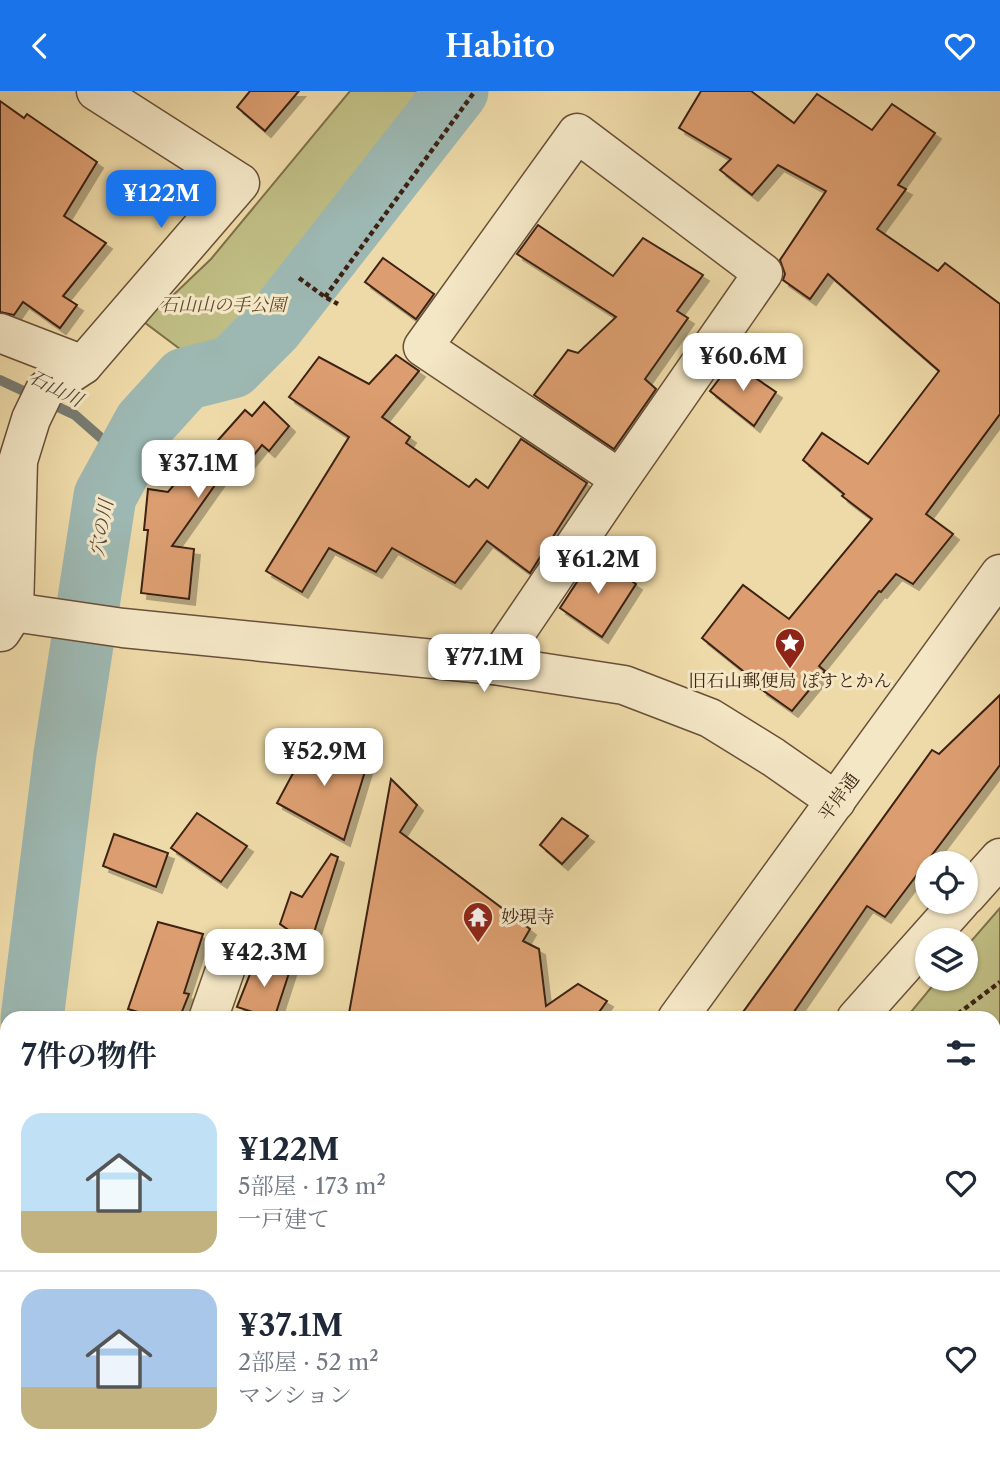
<!DOCTYPE html>
<html lang="ja">
<head>
<meta charset="utf-8">
<style>
  :root { --surface:#fff; --page:#f2f2f3; --text:#1f2937; --muted:#747a83; --line:#e0e1e3; --accent:#1a73e8 }
  body { margin:0; font-family:"Libre Caslon Text","Noto Serif JP",serif; background:var(--page); color:var(--text); height:100vh; display:flex; flex-direction:column; font-size:26px; white-space:nowrap }
  * { box-sizing:border-box; margin:0 }
  p { font-size:23px; color:var(--muted) }
  .icon { flex:none; width:38px; height:38px; fill:none; stroke:currentColor; stroke-width:2; stroke-linecap:round; stroke-linejoin:round }
  .map { position:relative; flex:1; overflow:hidden }
  .drawer { position:absolute; left:0px; top:920px; width:1001px; height:450px; display:flex; flex-direction:column; background:var(--surface); border-radius:21px 21px 0 0; box-shadow:0 2px 5px #0004 }
  .drawer>* { flex:none }
  .tools { position:absolute; left:915px; top:760px; display:grid; gap:14px }
  .tools a { display:grid; place-items:center; width:63px; height:63px; border-radius:50%; background:var(--surface); box-shadow:0 2px 5px #0004; font-size:35px }
  .price { position:absolute; translate:-50% -60px; padding:0 16px; border-radius:14px; background:#fff; color:#222; font-size:23px; line-height:46px; filter:drop-shadow(0 2px 4px #0008) }
  .price::after { content:''; position:absolute; left:50%; top:42px; width:21px; height:16px; margin-left:-10px; background:inherit; clip-path:polygon(0 0,100% 0,50% 100%) }
  .price.active { background:var(--accent); color:#fff }
  ul { padding:0; list-style:none }
  li { display:flex; align-items:center; gap:21px; height:175px; padding:0 21px }
  li+li { border-top:2px solid var(--line) }
  li span { display:grid; place-items:center; flex:none; width:196px; height:140px; border-radius:21px; color:#555 }
  li>.icon { margin-inline-start:auto }
  span .icon { width:84px; height:84px; fill:#fffc; stroke-width:1 }
  li b { font-size:30px }
  h2 { display:flex; justify-content:space-between; align-items:center; height:84px; padding:0 21px; font-size:30px }
  header { display:flex; justify-content:space-between; align-items:center; height:91px; padding:0 21px; background:var(--accent); color:#fff; font-size:32px; font-weight:600 }
  .map>svg:first-child { display:block }
  .green { fill:#bfbd83; stroke:#7e704a; stroke-width:2 }
  .lines { fill:none; stroke-linecap:round; stroke-linejoin:round }
  .stream { stroke:#777c72; stroke-width:10 }
  .river { stroke:#9db8b2; stroke-width:63 }
  .building { fill:#dc9e70; stroke:#3d2212; stroke-width:2; filter:url(#shadow) }
  .minor-casing { stroke:#695038; stroke-width:41 }
  .path { stroke:#3d2212; stroke-width:4.5; stroke-dasharray:5 3.5; stroke-linecap:butt }
  .minor { stroke:#f4e7c6; stroke-width:38 }
  .labels { text-anchor:middle; stroke-width:6; stroke-linejoin:round; paint-order:stroke }
  .park-label { font-size:18px; font-style:italic; fill:#5e492e; stroke:#f4e7c6 }
  .poi-label { font-size:18px; fill:#3d2212; stroke:#f4e7c6 }
  .street-label { font-size:18px; fill:#3d2212; stroke:#f4e7c6 }
  .water-label { font-size:19px; font-style:italic; fill:#55483a; stroke:#f4e7c6 }
</style>
</head>
<body>
<header><svg class="icon" aria-label="back" viewBox="0 0 24 24"><path d="M15 5l-7 7 7 7"/></svg>Habito<svg class="icon" aria-label="heart" viewBox="0 0 24 24"><path d="M12 20l-8-8c-3-5 5-10 8-4 3-6 11-1 8 4z"/></svg></header>
<div class="map">
<svg width="1000" height="1370" viewBox="0 0 1000 1370">
  <defs>
    <filter id="shadow"><feDropShadow dx="6" dy="6" stdDeviation="0" flood-color="#0004"/></filter>
  </defs>
  <rect width="100%" height="100%" fill="#eedaa8"/>
  <filter id="stains"><feTurbulence type="fractalNoise" baseFrequency=".00286" numOctaves="4"/><feColorMatrix values="0 0 0 0 .2 0 0 0 0 .09 0 0 0 0 .02 0 0 0 .5 -.17"/></filter>
  <radialGradient id="worn" r=".72"><stop offset=".6" stop-color="#630" stop-opacity="0"/><stop offset="1" stop-color="#630" stop-opacity=".3"/></radialGradient>
  <g class="green">
    <polygon points="350,0 432,0 364,83 319,161 277,215 253,243 208,279 140,228 167,210 211,168"/>
    <polygon points="1000,817 1000,1063 994,1070 994,928 906,927 939,887 966,887 966,856"/>
    <polygon points="1000,1147 1000,1370 866,1370 869,1363 994,1363 994,1154"/>
    <polygon points="544,1363 817,1363 814,1370 539,1370"/>
  </g>
  <g class="lines">
    <polyline class="stream" points="0,289 75,324 125,368"/>
    <g class="river">
      <polyline points="32,928 65,663 105,405 145,332 185,288 232,276 272,236 457,0"/>
      <polyline points="0,1072 7,1062"/>
    </g>
  </g>
  <g class="building">
    <polygon points="250,0 299,0 265,40 237,16"/>
    <polygon points="701,0 751,0 794,32 817,3 872,39 892,13 935,42 898,94 906,98 877,138 938,180 945,172 1000,213 1000,323 926,423 953,443 913,493 896,483 881,501 879,500 819,575 825,580 792,620 761,598 763,596 702,547 743,494 789,528 872,428 842,405 844,403 803,369 822,342 868,373 939,280 828,183 810,208 783,189 785,183 780,169 826,100 778,74 752,104 720,79 731,68 679,37"/>
    <polygon points="0,10 24,27 27,23 97,71 64,125 106,152 63,205 77,214 60,237 23,211 14,224 0,221"/>
    <polygon points="538,134 613,185 643,147 703,184 677,220 688,227 645,288 656,298 614,358 534,304 568,259 578,262 616,226 517,163"/>
    <polygon points="383,167 434,203 416,228 365,191"/>
    <polygon points="396,264 419,280 382,326 410,346 406,352 469,396 476,388 488,397 521,348 587,392 530,482 487,450 455,492 392,457 376,481 329,457 302,501 266,480 349,346 289,306 319,266 369,293"/>
    <polygon points="732,271 776,301 754,335 710,300"/>
    <polygon points="264,311 289,335 269,360 262,354 236,386 227,377 172,455 194,458 189,508 141,502 148,439 144,439 148,398 168,401 201,362 204,365 245,319 252,325"/>
    <polygon points="594,465 636,493 602,546 560,517"/>
    <polygon points="1000,604 1000,674 885,826 867,815 789,928 738,928 932,659 939,663"/>
    <polygon points="313,645 366,677 344,749 277,712"/>
    <polygon points="391,688 417,714 400,741 530,838 523,850 539,858 546,915 578,893 607,910 594,928 348,928"/>
    <polygon points="197,722 247,755 221,791 171,757"/>
    <polygon points="562,727 588,745 562,773 540,754"/>
    <polygon points="114,743 168,762 156,796 103,775"/>
    <polygon points="331,763 338,766 310,854 280,833 291,801 302,806"/>
    <polygon points="158,831 203,843 184,902 189,903 179,928 161,928 128,918"/>
    <polygon points="256,868 290,879 274,928 237,916"/>
  </g>
  <g class="lines">
    <g class="minor-casing">
      <g id="minor">
        <polyline points="0,242 83,274"/>
        <polyline points="0,519 123,537 494,574 624,594 710,627 773,666 836,710"/>
        <polyline points="1,541 14,521 18,370 31,328 45,299 83,274 240,92 96,0"/>
        <polyline points="494,574 620,388 763,182 577,42 423,256 620,388"/>
        <polyline points="966,805 1000,767"/>
        <polyline points="208,928 230,865"/>
        <polyline points="677,928 1000,483"/>
        <polyline points="856,928 961,810"/>
        <polyline points="994,1193 1000,1186"/>
        <polyline points="30,1370 33,1363"/>
        <polyline points="355,1370 359,1363"/>
        <polyline points="465,1370 471,1363"/>
        <polyline points="898,1370 902,1363"/>
      </g>
    </g>
    <g class="path">
      <polyline points="299,187 325,206 338,213"/>
      <polyline points="325,206 475,0"/>
      <polyline points="951,928 1000,891"/>
      <polyline points="994,1020 1000,1013"/>
      <polyline points="576,1370 577,1363"/>
      <polyline points="764,1370 767,1363"/>
    </g>
    <use href="#minor" class="minor"/>
  </g>
  <defs>
    <g id="sight-pin" transform="scale(1.575)"><path d="M0 17L-7.5 6A9.5 9.5 0 1 1 7.5 6Z" fill="#8f2418" stroke="#f4e7c6"/><path d="M0-6L1.8-2.2L6-1.7L2.9 1.2L3.7 5.4L0 3.3L-3.7 5.4L-2.9 1.2L-6-1.7L-1.8-2.2Z" fill="#fff"/></g>
    <g id="temple-pin" transform="scale(1.575)"><path d="M0 17L-7.5 6A9.5 9.5 0 1 1 7.5 6Z" fill="#8f2418" stroke="#f4e7c6"/><path d="M0-6L5-2H3V0L6.5 2.5H4V6H1.5V3h-3V6H-4V2.5H-6.5L-3 0V-2H-5Z" fill="#fff"/></g>
  </defs>
  <g fill-rule="evenodd">
    <use href="#sight-pin" x="790" y="552"/>
    <use href="#temple-pin" x="478" y="826"/>
  </g>
  <g class="labels">
    <g class="park-label">
      <text x="223" y="220">石山山の手公園</text>
    </g>
    <g class="poi-label">
      <text x="790" y="596">旧石山郵便局 ぽすとかん</text>
      <text x="501" y="832" text-anchor="start">妙現寺</text>
    </g>
    <g class="street-label">
      <text transform="translate(839 706) rotate(-54)" y="6">平岸通</text>
    </g>
    <g class="water-label">
      <text transform="translate(56 297) rotate(27)" y="7">石山川</text>
      <text transform="translate(101 437) rotate(-80)" y="7">穴の川</text>
    </g>
  </g>
  <rect width="100%" height="100%" filter="url(#stains)"/>
  <rect width="100%" height="100%" fill="url(#worn)"/>
</svg>
<div class="tools">
<a><svg class="icon" aria-label="locate" viewBox="0 0 24 24"><circle cx="12" cy="12" r="6"/><path d="M12 2v4M12 18v4M2 12h4M18 12h4"/></svg></a>
<a><svg class="icon" aria-label="layers" viewBox="0 0 24 24"><path d="M12 4l9 5-9 5-9-5zM3 14l9 5 9-5"/></svg></a>
</div>
<b class="price active" style="left:161px;top:139px">¥122M</b>
<b class="price" style="left:743px;top:302px">¥60.6M</b>
<b class="price" style="left:198px;top:409px">¥37.1M</b>
<b class="price" style="left:598px;top:505px">¥61.2M</b>
<b class="price" style="left:484px;top:603px">¥77.1M</b>
<b class="price" style="left:324px;top:697px">¥52.9M</b>
<b class="price" style="left:264px;top:898px">¥42.3M</b>
<section class="drawer">
<h2>7件の物件<svg class="icon" aria-label="filters" viewBox="0 0 24 24"><path d="M4 7h16M4 17h16"/><circle cx="9" cy="7" r="2"/><circle cx="15" cy="17" r="2"/></svg></h2>
<ul>
<li><span style="background:linear-gradient(#bfe0f5 70%,#c2b280 0)"><svg class="icon" aria-label="home" viewBox="0 0 24 24"><path d="M3 11l9-7 9 7M6 9v11h12V9"/></svg></span><div><b>¥122M</b><p>5部屋 · 173 m²</p><p>一戸建て</p></div><svg class="icon" aria-label="heart" viewBox="0 0 24 24"><path d="M12 20l-8-8c-3-5 5-10 8-4 3-6 11-1 8 4z"/></svg></li>
<li><span style="background:linear-gradient(#a9c7e8 70%,#c2b280 0)"><svg class="icon" aria-label="home" viewBox="0 0 24 24"><path d="M3 11l9-7 9 7M6 9v11h12V9"/></svg></span><div><b>¥37.1M</b><p>2部屋 · 52 m²</p><p>マンション</p></div><svg class="icon" aria-label="heart" viewBox="0 0 24 24"><path d="M12 20l-8-8c-3-5 5-10 8-4 3-6 11-1 8 4z"/></svg></li>
</ul>
</section>
</div>
</body>
</html>
